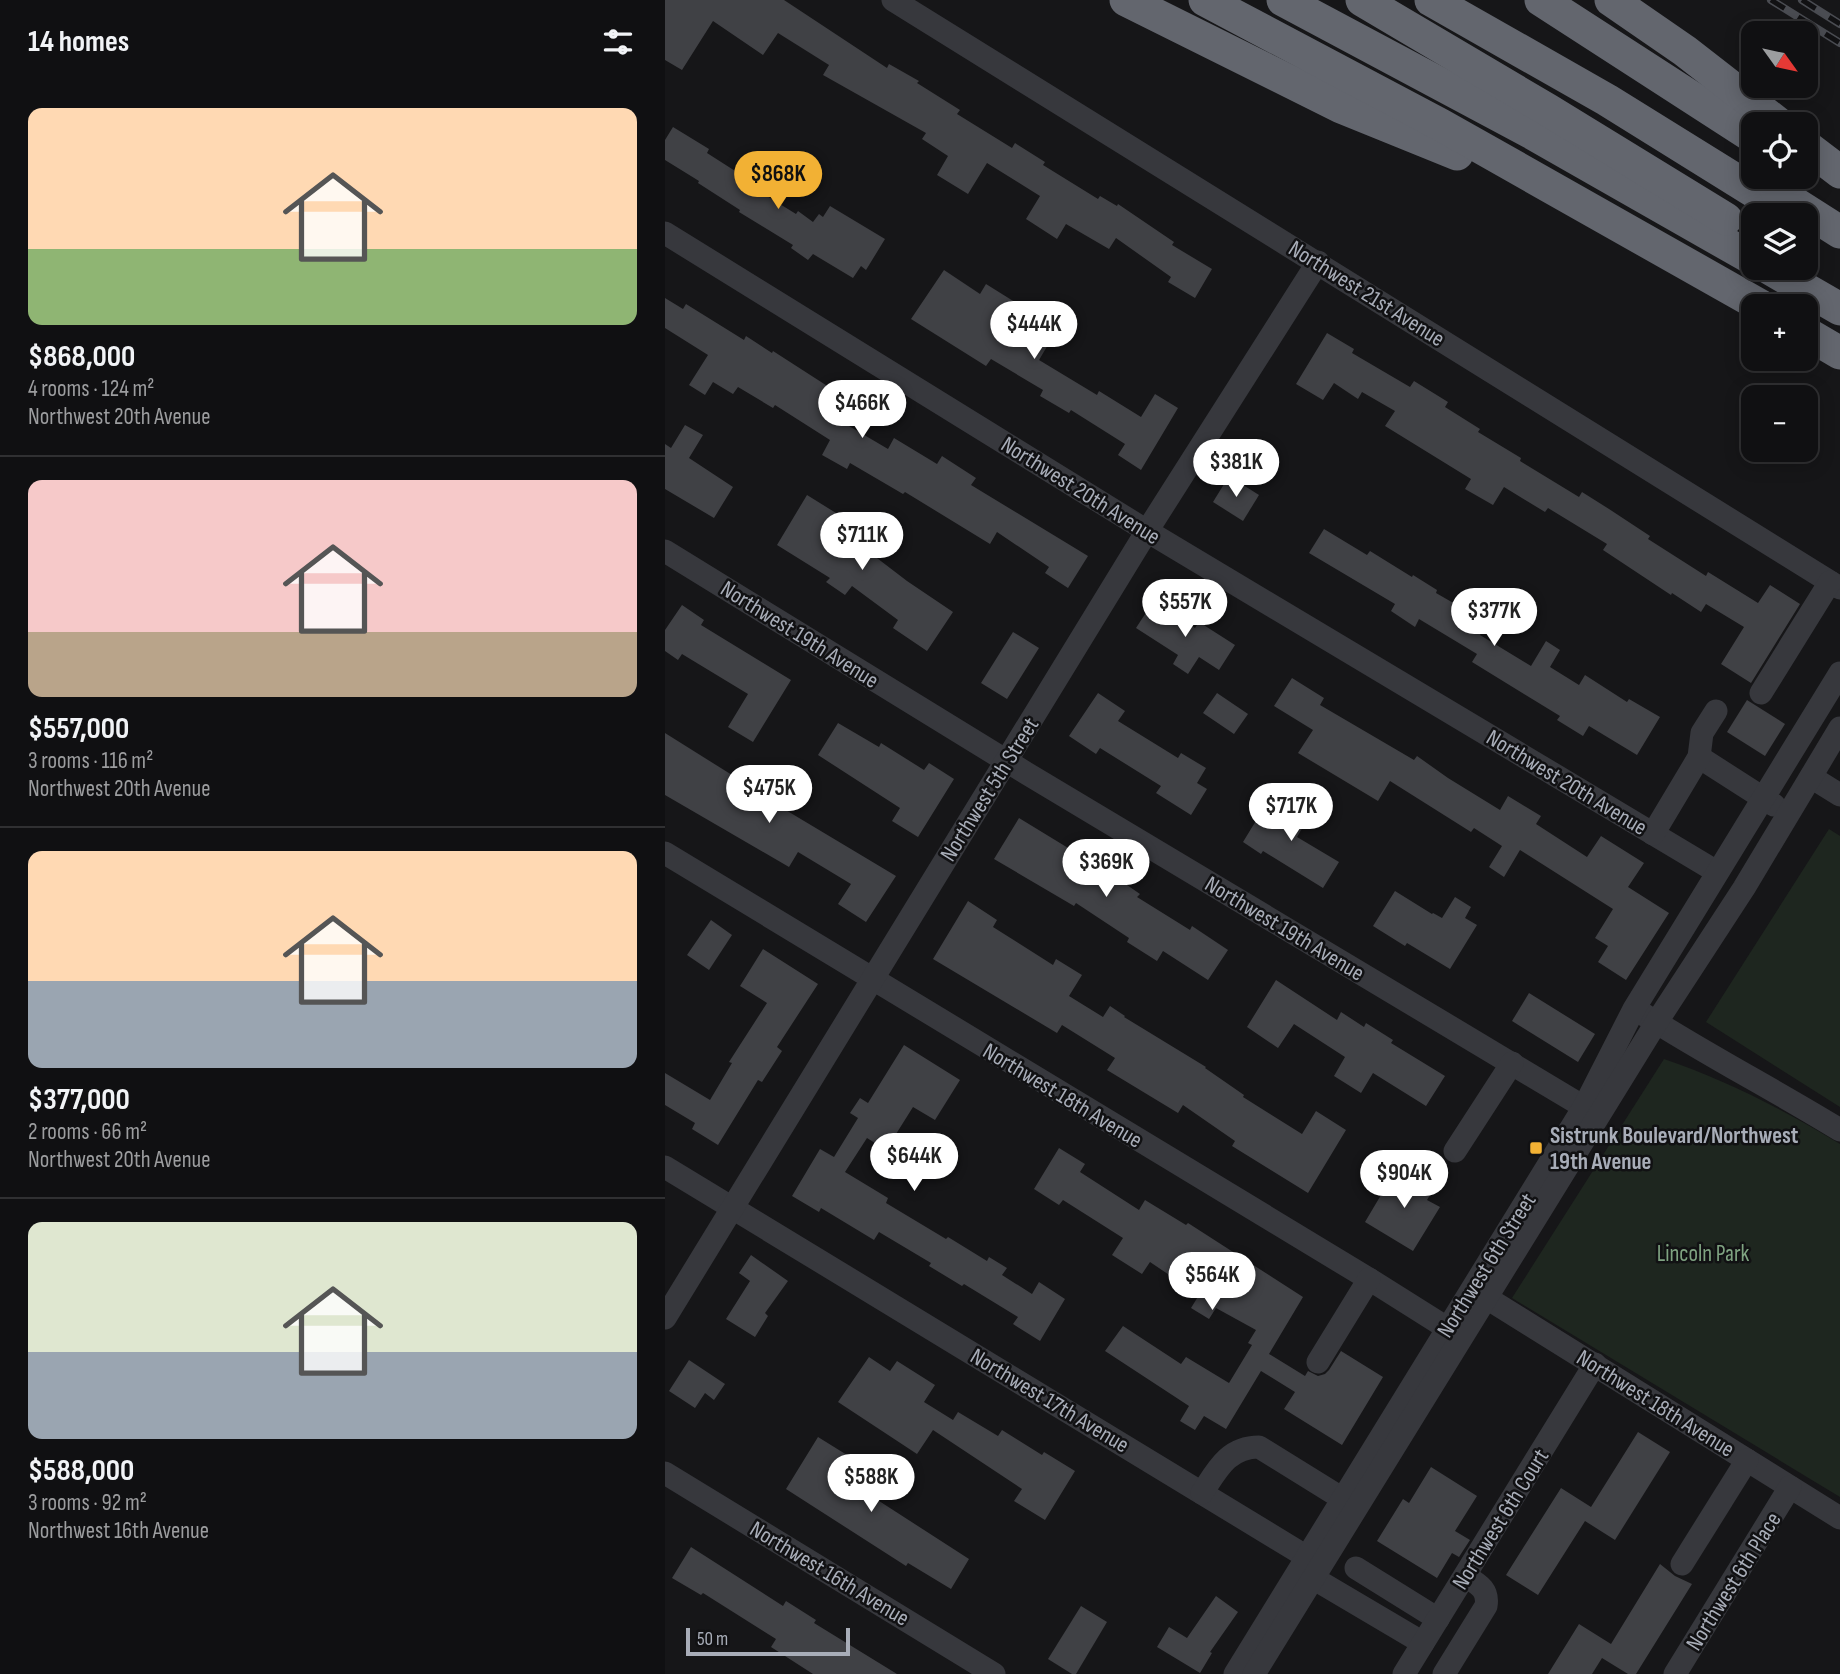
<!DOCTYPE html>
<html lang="en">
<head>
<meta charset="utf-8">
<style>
  :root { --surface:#101012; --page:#1e1e20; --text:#f1f3f6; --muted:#9c9d9f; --line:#303032; --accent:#f2b134 }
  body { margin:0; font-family:"Sofia Sans Condensed",sans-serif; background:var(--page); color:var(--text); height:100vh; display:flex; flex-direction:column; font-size:26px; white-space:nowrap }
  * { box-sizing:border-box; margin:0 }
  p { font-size:23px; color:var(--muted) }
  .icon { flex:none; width:38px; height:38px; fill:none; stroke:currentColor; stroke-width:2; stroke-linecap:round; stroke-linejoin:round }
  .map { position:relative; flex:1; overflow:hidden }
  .sheet { display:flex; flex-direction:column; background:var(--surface); width:665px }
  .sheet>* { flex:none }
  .needle { width:46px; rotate:123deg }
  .buttons { position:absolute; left:1076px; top:21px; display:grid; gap:14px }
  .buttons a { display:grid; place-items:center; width:77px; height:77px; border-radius:14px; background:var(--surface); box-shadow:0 4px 18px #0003,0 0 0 2px var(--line); font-size:35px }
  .scale { position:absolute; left:21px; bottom:18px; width:164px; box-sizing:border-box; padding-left:7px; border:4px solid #a8adb8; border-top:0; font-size:19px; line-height:24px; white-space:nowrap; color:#a8adb8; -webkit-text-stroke:5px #111113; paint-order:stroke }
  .price { position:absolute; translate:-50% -60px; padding:0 16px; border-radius:24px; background:#fff; color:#222; font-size:23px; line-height:46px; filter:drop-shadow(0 2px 4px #0008) }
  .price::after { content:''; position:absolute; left:50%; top:42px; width:21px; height:16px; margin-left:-10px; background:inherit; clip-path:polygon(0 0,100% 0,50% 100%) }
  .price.active { background:var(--accent); color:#111 }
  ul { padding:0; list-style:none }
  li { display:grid; align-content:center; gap:14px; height:371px; padding:0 28px }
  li+li { border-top:2px solid var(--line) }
  li span { display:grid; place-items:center; height:217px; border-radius:14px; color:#555 }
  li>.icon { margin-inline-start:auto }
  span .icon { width:126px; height:126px; fill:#fffc; stroke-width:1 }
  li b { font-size:30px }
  h2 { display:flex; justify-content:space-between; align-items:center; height:84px; padding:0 28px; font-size:30px }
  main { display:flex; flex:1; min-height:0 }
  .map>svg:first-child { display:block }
  .green { fill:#1e261f }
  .building { fill:#404145 }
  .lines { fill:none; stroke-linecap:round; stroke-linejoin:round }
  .minor { stroke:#37383d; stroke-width:23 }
  .highway { stroke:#63666e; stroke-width:33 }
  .rail-casing { stroke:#4a4c52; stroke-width:8 }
  .rail { stroke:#111113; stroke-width:5; stroke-dasharray:16; stroke-linecap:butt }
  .poi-dot { fill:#f2b134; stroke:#111113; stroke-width:2.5 }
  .labels { text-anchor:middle; stroke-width:5; stroke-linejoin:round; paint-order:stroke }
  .street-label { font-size:23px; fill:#a8adb8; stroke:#111113 }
  .poi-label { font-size:23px; font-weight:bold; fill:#a8adb8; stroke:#111113; text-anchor:start }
  .park-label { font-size:23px; fill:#7fa381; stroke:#111113 }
</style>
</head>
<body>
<main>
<section class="sheet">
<h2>14 homes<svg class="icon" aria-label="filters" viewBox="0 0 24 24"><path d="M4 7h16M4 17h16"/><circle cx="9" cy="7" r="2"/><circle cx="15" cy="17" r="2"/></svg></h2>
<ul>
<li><span style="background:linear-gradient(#ffd9b3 65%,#8fb573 0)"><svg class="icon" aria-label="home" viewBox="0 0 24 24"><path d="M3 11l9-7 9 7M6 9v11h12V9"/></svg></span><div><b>$868,000</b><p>4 rooms · 124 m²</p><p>Northwest 20th Avenue</p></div></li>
<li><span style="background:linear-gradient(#f6c9c9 70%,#b9a48a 0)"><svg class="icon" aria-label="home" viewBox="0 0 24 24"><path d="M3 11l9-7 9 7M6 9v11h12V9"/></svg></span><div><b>$557,000</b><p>3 rooms · 116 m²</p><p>Northwest 20th Avenue</p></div></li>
<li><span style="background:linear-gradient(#ffd9b3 60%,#9aa5b1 0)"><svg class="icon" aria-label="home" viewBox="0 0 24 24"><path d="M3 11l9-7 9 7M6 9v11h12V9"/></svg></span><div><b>$377,000</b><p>2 rooms · 66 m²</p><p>Northwest 20th Avenue</p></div></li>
<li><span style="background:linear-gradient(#dfe7d0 60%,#9aa5b1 0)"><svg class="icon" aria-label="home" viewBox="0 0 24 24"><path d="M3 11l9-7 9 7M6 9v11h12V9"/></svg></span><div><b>$588,000</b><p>3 rooms · 92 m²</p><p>Northwest 16th Avenue</p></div></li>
</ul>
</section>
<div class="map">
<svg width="1175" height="1674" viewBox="0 0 1175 1674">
  <rect width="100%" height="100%" fill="#161618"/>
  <g class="green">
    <polygon points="1164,829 1175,836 1175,1107 1041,1022"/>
    <path d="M999,1059c61,21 121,51 176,85v353l-328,-199z"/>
  </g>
  <g class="building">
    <polygon points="0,0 119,0 222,68 224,64 254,81 252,83 295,110 292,114 347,148 350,143 380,162 378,165 433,199 435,196 452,206 453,204 509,242 507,245 547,269 530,298 503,282 506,277 451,238 444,249 401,224 392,239 361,219 375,196 322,163 303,194 272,175 283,156 257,139 261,133 158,75 164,65 113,33 98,55 48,21 17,70 0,60"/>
    <polygon points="8,127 44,149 42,153 78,176 76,180 131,214 133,211 148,222 154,214 158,217 165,206 220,239 201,270 196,266 188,278 148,254 143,260 126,248 128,245 74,212 75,210 33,183 34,181 0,160 0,140"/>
    <polygon points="279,270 315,294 321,284 358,307 352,316 387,338 374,360 432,395 434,391 476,417 490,394 513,408 476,470 453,455 460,444 406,410 404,413 375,396 378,390 326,359 321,366 246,319"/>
    <polygon points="0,298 18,309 21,304 79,340 81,336 107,353 108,351 167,389 162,397 174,404 167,416 223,449 229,438 272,464 277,456 311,478 306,485 423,556 403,588 380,573 384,567 332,532 325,544 240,492 238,494 185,463 182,469 157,455 165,440 110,405 108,408 73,387 68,394 48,382 40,395 24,385 43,355 0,328"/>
    <polygon points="662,333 689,349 687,353 745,387 749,381 783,402 780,407 815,429 813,432 856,458 855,461 914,497 917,492 944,509 985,536 983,539 1041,576 1043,572 1093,603 1105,585 1135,604 1086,683 1056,664 1079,627 1041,604 1036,612 1007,593 1006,595 938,550 942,544 883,508 880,512 839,487 828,505 800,489 806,479 720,426 730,411 697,392 693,399 669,383 658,400 631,384"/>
    <polygon points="20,425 38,435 24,458 68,487 49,518 0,489 0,444 6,448"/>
    <polygon points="564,476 594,495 578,521 548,502"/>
    <polygon points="142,495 171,513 166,521 210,551 208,555 242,581 288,612 262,651 228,628 233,620 187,586 180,595 161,582 165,578 112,545"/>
    <polygon points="659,529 702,555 705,551 747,577 748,575 772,590 771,593 804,612 809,604 827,615 815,635 866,666 881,641 895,650 885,667 914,685 920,675 962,702 964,699 995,717 972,755 924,726 918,736 892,720 895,716 807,662 812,654 754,619 750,627 726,611 730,604 644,553"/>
    <polygon points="488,602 530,628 534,622 570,645 554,670 534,657 523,674 508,664 513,655 471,628"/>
    <polygon points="17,605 39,620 36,625 126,680 88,742 63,727 83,694 17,654 13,660 0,651 0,630"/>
    <polygon points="348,632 374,648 342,699 316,683"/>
    <polygon points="627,678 659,698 655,705 749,760 752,756 783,778 835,810 843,796 876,816 871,824 922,857 936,836 979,863 963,887 1004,913 961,980 933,962 943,946 930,938 948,909 855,850 839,877 824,867 837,846 809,828 806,832 725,781 713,801 633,753 648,730 609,706"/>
    <polygon points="433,693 460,711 453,721 513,758 516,753 541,768 532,783 542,789 526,815 491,793 496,786 435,748 431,754 404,736"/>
    <polygon points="552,693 583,714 569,734 538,713"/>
    <polygon points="1082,700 1120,724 1100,756 1062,732"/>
    <polygon points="173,723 214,747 216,743 259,770 264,763 289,779 253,837 227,821 235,808 153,755"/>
    <polygon points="0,733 110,802 109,803 231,876 201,922 173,904 186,884 133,852 124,867 0,795"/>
    <polygon points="631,799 648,810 632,837 674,862 658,888 598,851 596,854 578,842 600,806 620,818"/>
    <polygon points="354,818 449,876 475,894 472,897 525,930 527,926 563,950 543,980 498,951 492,961 462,942 464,938 411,903 409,906 329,859"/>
    <polygon points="730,891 767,914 768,913 777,918 790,897 806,907 800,918 812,925 785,969 742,943 740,946 708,926"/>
    <polygon points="303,901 332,920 328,927 388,965 391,959 417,975 404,996 438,1017 445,1006 460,1016 459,1017 541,1067 540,1068 579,1095 578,1097 637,1134 651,1111 681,1130 643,1193 567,1146 570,1141 518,1105 513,1113 442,1070 450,1058 397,1025 392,1033 268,959"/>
    <polygon points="46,920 67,935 44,970 22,955"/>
    <polygon points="98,949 153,984 112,1047 117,1051 97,1082 93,1080 53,1145 27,1129 30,1123 0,1105 0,1073 45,1100 67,1063 64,1062 102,1003 75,986"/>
    <polygon points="611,980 672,1020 676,1012 699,1027 701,1023 728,1040 726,1043 780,1076 761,1106 708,1073 696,1093 669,1076 680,1057 629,1024 613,1048 582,1027"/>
    <polygon points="864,993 930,1034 913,1062 847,1021"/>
    <polygon points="239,1045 295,1080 270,1120 248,1107 221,1150 202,1138 180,1172 223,1198 221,1203 281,1239 283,1237 322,1261 324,1257 342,1268 337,1275 367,1294 374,1282 400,1299 375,1341 348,1324 353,1317 299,1284 297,1286 264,1266 266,1263 214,1232 209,1240 156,1208 154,1212 127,1196 155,1149 169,1157 193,1118 185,1113 195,1098 203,1103"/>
    <polygon points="394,1148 420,1164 415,1172 474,1210 480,1200 521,1225 523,1223 638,1297 604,1354 640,1376 643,1371 653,1376 660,1374 664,1370 676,1351 718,1377 677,1445 619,1409 630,1392 596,1371 561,1429 539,1416 530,1430 515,1421 524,1406 440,1351 458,1326 516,1364 521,1357 564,1383 587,1345 583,1343 591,1330 551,1308 544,1319 526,1308 534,1295 485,1262 477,1274 447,1255 458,1238 398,1200 394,1205 369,1189"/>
    <polygon points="732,1168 768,1190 762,1200 775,1207 748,1251 700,1222"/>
    <polygon points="86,1255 123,1281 100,1313 103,1316 90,1337 61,1319 85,1281 74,1273"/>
    <polygon points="204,1357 225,1371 232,1361 270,1385 259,1402 288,1420 293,1412 333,1436 337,1430 377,1455 379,1452 410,1471 380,1520 349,1501 357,1489 268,1430 252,1454 173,1402"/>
    <polygon points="24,1360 60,1384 49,1400 40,1393 30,1408 4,1391"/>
    <polygon points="973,1432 1005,1452 950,1540 920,1521 873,1595 841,1575 896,1488 926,1507"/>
    <polygon points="153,1437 182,1455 177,1463 218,1489 211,1499 304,1559 286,1589 243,1563 241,1566 121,1489"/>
    <polygon points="766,1467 812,1496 790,1531 805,1540 794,1557 787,1553 772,1578 712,1541 738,1499 744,1503"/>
    <polygon points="26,1547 118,1606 121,1601 151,1620 149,1623 232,1674 148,1674 106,1647 111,1639 38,1593 36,1595 7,1578"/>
    <polygon points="995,1564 1010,1576 1027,1584 971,1674 963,1674 937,1658 927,1674 883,1674 914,1624 946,1644"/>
    <polygon points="551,1596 573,1612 545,1652 547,1653 535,1673 492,1647 504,1627 522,1638"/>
    <polygon points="416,1606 442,1622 411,1674 407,1674 383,1659"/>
  </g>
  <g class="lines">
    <g class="minor">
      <polyline points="228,0 1175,588"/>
      <polyline points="0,233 482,531 1052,872"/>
      <polyline points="0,551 361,773 919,1107"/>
      <polyline points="1096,693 1165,582"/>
      <polyline points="1034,757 1109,805"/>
      <polyline points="1146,777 1175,795"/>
      <polyline points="988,834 1034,757 1037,733 1051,711"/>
      <polyline points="0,853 704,1279 793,1335"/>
      <path d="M978,1014c64,41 132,76 197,116"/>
      <polyline points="790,1151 847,1063"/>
      <polyline points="0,1167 642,1557 648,1578 758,1643"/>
      <polyline points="809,1290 1175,1518"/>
      <polyline points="0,1318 482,531 653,262"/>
      <polyline points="653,1362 704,1279"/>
      <polyline points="0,1473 329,1674"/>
      <path d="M537,1493c15,-23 26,-46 57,-46l84,52"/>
      <polyline points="1017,1564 1082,1460"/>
      <polyline points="691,1568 773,1619"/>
      <polyline points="570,1674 919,1107 969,1009 1175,673"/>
      <polyline points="589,1674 991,1023 1079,888 1175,728"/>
      <polyline points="739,1674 930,1364"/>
      <path d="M779,1674l42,-68c3,-17 -8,-22 -21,-30"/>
      <polyline points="1010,1674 1125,1487"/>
    </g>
    <g class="highway">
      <polyline points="461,0 676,107 792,154"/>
      <polyline points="540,0 776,125 1096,306"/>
      <polyline points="618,0 867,133 1088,259"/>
      <polyline points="697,0 883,110 1061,219"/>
      <polyline points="766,0 942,100 1127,215"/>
      <polyline points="876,0 1088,137"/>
      <polyline points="946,0 1020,51 1114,124"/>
      <polyline points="1141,146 1175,172"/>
      <polyline points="1112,192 1175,232"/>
      <polyline points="1104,268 1175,309"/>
      <polyline points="1141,333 1175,353"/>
    </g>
    <g class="rail-casing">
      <g id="rail">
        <polyline points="1106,0 1175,43"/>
        <polyline points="1137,0 1175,24"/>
      </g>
    </g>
    <use href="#rail" class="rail"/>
  </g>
  <rect class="poi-dot" x="864" y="1141" width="14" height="14" rx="3.5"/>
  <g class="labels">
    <g class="street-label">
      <text transform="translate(702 293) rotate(32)" y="8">Northwest 21st Avenue</text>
      <text transform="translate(416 490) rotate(32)" y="8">Northwest 20th Avenue</text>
      <text transform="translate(135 634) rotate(32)" y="8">Northwest 19th Avenue</text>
      <text transform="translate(902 782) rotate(31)" y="8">Northwest 20th Avenue</text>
      <text transform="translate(324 789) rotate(-58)" y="8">Northwest 5th Street</text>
      <text transform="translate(620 928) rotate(31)" y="8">Northwest 19th Avenue</text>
      <text transform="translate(398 1095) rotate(31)" y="8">Northwest 18th Avenue</text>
      <text transform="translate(821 1265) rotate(-58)" y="8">Northwest 6th Street</text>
      <text transform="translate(385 1400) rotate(31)" y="8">Northwest 17th Avenue</text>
      <text transform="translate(991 1403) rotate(32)" y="8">Northwest 18th Avenue</text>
      <text transform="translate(835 1519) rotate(-58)" y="8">Northwest 6th Court</text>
      <text transform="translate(165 1573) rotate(31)" y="8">Northwest 16th Avenue</text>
      <text transform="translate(1068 1581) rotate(-58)" y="8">Northwest 6th Place</text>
    </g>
    <g class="poi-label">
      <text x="885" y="1143">Sistrunk Boulevard/Northwest<tspan x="885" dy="26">19th Avenue</tspan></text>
    </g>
    <g class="park-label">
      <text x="1038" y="1261">Lincoln Park</text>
    </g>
  </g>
</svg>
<div class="buttons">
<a><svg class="needle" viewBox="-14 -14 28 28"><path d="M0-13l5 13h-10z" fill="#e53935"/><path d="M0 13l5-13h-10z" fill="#9c9d9f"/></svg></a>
<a><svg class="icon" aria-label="locate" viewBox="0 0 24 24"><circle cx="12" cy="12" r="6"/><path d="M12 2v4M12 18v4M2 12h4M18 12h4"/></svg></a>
<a><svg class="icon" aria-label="layers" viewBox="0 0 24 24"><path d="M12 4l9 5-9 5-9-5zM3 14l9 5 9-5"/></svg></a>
<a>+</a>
<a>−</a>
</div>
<div class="scale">50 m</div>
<b class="price active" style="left:113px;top:211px">$868K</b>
<b class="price" style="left:369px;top:361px">$444K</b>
<b class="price" style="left:197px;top:440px">$466K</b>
<b class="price" style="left:571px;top:499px">$381K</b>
<b class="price" style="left:197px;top:572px">$711K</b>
<b class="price" style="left:520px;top:639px">$557K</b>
<b class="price" style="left:829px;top:648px">$377K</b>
<b class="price" style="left:104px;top:825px">$475K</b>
<b class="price" style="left:626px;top:843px">$717K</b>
<b class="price" style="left:441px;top:899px">$369K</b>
<b class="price" style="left:249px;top:1193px">$644K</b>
<b class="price" style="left:739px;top:1210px">$904K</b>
<b class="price" style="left:547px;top:1312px">$564K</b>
<b class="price" style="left:206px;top:1514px">$588K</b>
</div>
</main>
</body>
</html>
